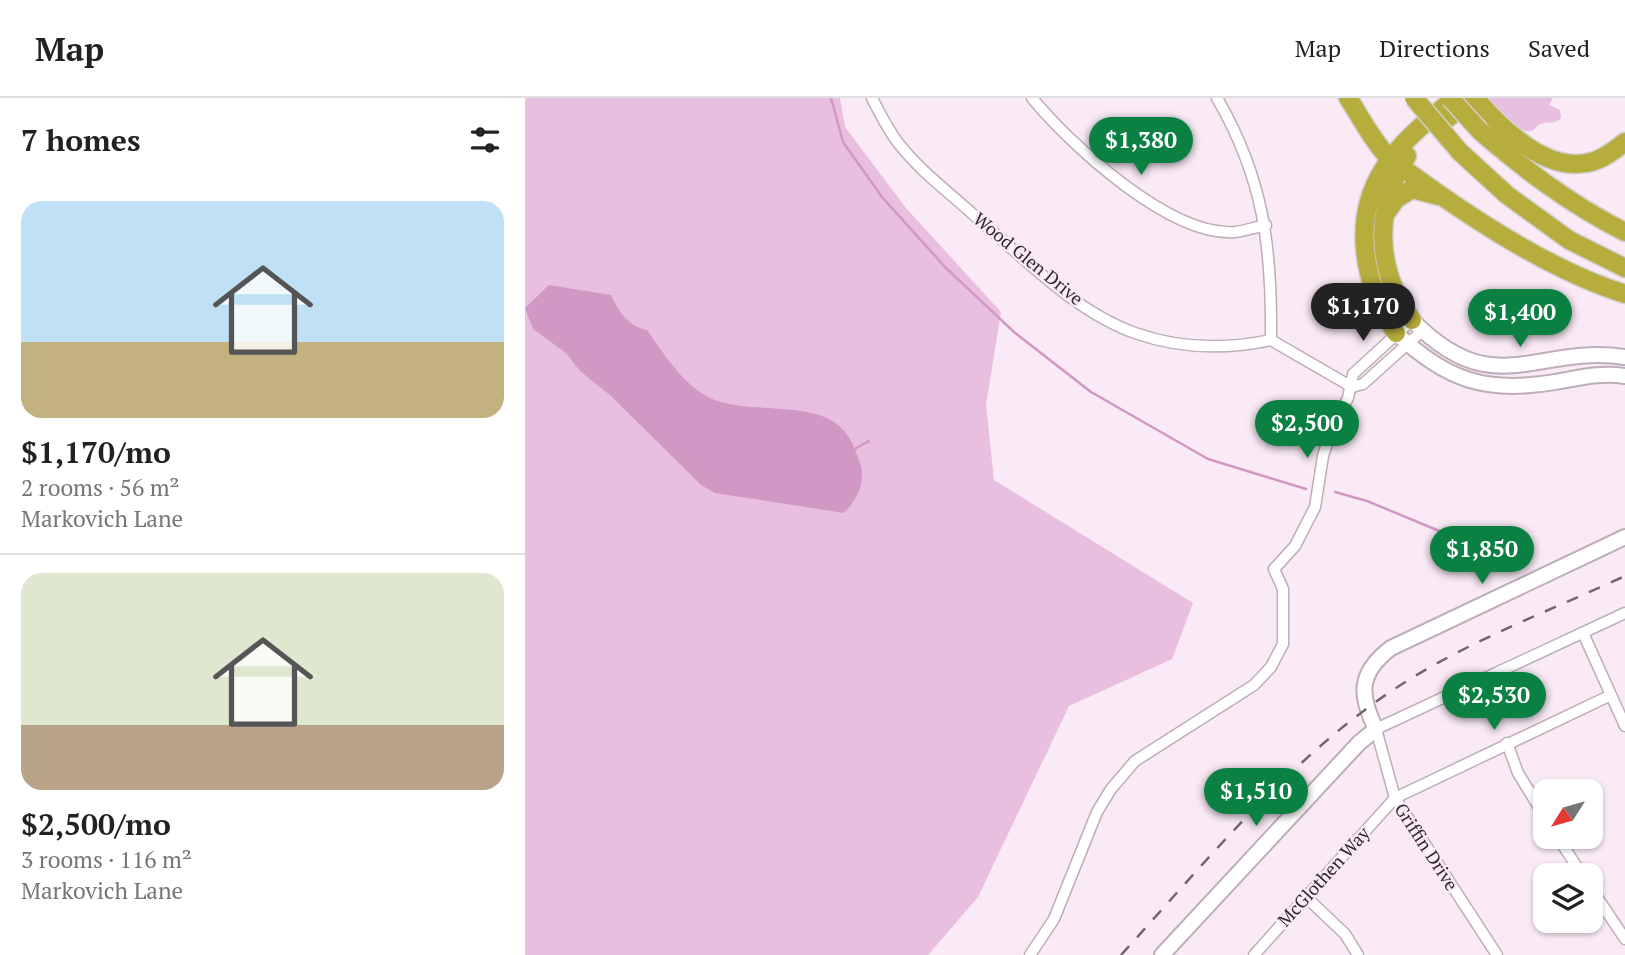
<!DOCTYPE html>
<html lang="en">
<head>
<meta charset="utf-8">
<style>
  :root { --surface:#fff; --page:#f6f6f6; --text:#222; --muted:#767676; --line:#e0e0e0; --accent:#0b8043 }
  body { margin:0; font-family:"PT Serif",serif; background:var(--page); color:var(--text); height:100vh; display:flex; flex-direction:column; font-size:26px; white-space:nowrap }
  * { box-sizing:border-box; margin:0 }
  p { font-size:23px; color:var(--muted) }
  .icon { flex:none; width:38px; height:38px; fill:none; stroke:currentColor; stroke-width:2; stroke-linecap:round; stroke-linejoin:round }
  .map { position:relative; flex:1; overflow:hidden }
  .panel { display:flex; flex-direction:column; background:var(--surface); width:525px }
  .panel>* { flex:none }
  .needle { width:46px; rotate:233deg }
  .buttons { position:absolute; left:1008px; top:681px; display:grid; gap:14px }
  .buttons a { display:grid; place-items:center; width:70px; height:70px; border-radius:14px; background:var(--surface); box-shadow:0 2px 5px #0004; font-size:35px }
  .price { position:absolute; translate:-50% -60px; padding:0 16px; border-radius:24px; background:var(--accent); color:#fff; font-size:23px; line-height:46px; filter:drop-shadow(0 2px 4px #0008) }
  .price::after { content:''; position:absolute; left:50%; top:42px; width:21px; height:16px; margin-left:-10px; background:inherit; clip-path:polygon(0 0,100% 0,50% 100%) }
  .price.on { background:#222; color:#fff }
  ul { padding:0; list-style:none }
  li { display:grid; align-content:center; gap:14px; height:371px; padding:0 21px }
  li+li { border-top:2px solid var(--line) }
  li span { display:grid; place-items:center; height:217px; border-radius:21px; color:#555 }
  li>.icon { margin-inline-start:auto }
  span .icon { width:126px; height:126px; fill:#fffc; stroke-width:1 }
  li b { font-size:30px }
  h2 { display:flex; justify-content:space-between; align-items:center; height:84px; padding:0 21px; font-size:30px }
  header { display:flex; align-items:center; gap:42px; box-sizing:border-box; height:98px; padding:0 35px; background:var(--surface); border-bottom:2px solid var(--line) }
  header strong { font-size:33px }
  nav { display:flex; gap:38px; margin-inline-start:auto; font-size:24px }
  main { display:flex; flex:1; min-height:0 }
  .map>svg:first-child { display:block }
  .green { fill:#e9bfdf }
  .water { fill:#d198c4 }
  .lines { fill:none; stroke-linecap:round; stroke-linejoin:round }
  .stream { stroke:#d198c4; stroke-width:2.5 }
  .street-casing { stroke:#bdaeb9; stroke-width:13 }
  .secondary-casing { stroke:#bdaeb9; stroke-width:18 }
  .highway-casing { stroke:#d1cfd0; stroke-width:21 }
  .street { stroke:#fff; stroke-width:10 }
  .secondary { stroke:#fff; stroke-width:14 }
  .highway { stroke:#b6ad3c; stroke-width:18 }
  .rail { stroke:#70676d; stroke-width:2.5; stroke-dasharray:12 12; stroke-linecap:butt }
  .highway-bridge-casing { stroke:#d1cfd0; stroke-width:21; stroke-linecap:butt }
  .highway-bridge { stroke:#b6ad3c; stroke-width:18 }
  .labels { text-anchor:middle; stroke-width:5; stroke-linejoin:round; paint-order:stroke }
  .street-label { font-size:18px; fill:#2d272b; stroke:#f9eaf5 }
</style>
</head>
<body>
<header>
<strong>Map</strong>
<nav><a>Map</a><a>Directions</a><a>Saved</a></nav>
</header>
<main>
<section class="panel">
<h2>7 homes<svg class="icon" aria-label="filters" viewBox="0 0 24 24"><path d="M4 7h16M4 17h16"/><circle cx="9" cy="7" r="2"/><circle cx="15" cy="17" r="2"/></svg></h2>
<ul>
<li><span style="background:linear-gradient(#bfe0f5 65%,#c2b280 0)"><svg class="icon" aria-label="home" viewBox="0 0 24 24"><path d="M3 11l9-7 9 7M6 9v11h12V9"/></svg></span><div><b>$1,170/mo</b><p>2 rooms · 56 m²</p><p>Markovich Lane</p></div></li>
<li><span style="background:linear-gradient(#dfe7d0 70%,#b9a48a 0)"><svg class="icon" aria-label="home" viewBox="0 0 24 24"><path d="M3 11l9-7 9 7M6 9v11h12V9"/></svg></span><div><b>$2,500/mo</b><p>3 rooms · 116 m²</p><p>Markovich Lane</p></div></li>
</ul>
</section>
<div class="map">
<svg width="1100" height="857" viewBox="0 0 1100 857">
  <rect width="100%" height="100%" fill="#f9eaf5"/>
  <g class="green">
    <polygon points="0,0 315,0 320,29 381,110 476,214 461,307 469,382 668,505 647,561 544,608 453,799 403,857 0,857"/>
    <path d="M960,0h68l-4,7 11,5 1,8c-7,7 -12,3 -21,6 -3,2 -5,6 -9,7 -13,4 -39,-23 -46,-33z"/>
  </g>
  <path class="water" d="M24,187l62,10c8,17 17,31 36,35 16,23 36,54 61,67 41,21 114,-2 140,39 5,7 8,17 11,24 8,20 -1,39 -15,53l-129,-20 -14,-8 -90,-89 -31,-25 -14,-18 -33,-24 -8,-21z"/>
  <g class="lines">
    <g class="stream">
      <polyline points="306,0 318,44 357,99 420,169 489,234 566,294 683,361 781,391"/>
      <polyline points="328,352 344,343"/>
      <polyline points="810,394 842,403 924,437"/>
    </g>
    <g class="street-casing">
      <g id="street">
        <path d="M347,0c8,16 16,32 27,46 22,28 51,49 77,73 48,41 98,94 159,116 45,16 89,17 136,7"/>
        <path d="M507,0c39,47 138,139 203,134 10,-1 21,-5 31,-7"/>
        <path d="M692,0c47,81 55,150 54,242"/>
        <polyline points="746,242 827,289"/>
        <polyline points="827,289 838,286 897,233"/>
        <polyline points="1058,535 1100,628"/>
        <polyline points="982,645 993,675 1020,719"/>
        <polyline points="1032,738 1057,777"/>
        <polyline points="1066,790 1100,841"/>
        <polyline points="781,799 820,836 833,857"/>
        <polyline points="505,857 529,821 572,714 586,691 610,663 729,587 746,569 758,546 758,491 749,471 770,448 790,409 798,358 807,330 823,300 828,276 887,222"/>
        <polyline points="729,857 870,700 1084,598"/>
        <polyline points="972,857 870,700 851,631 1100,515"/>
      </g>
    </g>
    <g class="secondary-casing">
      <g id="secondary">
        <path d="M887,222c82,84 123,24 213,37"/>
        <path d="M871,235c50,47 90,61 159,49 24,-4 46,-10 70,-6"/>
        <path d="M851,631c-17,-34 -18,-56 15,-81l234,-111"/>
        <polyline points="637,857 834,645 851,631"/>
      </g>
    </g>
    <g class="highway-casing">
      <g id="highway">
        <path d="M823,0c11,16 29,51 44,62 65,49 156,110 233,134"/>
        <path d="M950,0c25,29 68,73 111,65 15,-2 27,-12 39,-21"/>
        <polyline points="923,20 947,0"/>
        <path d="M955,33c45,39 91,74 145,101"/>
        <polyline points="935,54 982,97 1044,142 1100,170"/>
        <path d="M882,58c-33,53 -32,113 5,164"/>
        <polyline points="862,114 871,101 887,91 914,98"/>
        <path d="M871,235c-35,-53 -47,-122 -4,-176 18,-23 41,-41 63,-59"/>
      </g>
    </g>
    <use href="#street" class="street"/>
    <use href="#secondary" class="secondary"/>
    <use href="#highway" class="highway"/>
    <path class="rail" d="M596,857c83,-91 163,-190 266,-261 73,-50 158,-81 238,-118"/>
    <g class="highway-bridge-casing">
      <g id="highway-bridge">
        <polyline points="889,0 935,54"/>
        <polyline points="925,0 955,33"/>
      </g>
    </g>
    <use href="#highway-bridge" class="highway-bridge"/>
  </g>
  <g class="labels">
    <g class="street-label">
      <text transform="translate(503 161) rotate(39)" y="6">Wood Glen Drive</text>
      <text transform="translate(901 749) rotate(57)" y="6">Griffin Drive</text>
      <text transform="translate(799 779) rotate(-48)" y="6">McGlothen Way</text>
    </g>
  </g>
</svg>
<div class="buttons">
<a><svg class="needle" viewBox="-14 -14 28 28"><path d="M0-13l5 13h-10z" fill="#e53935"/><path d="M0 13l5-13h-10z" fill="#767676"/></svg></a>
<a><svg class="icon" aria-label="layers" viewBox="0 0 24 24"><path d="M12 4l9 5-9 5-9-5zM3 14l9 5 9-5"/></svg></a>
</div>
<b class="price" style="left:616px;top:79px">$1,380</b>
<b class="price on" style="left:838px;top:245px">$1,170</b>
<b class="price" style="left:995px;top:251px">$1,400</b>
<b class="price" style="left:782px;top:362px">$2,500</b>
<b class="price" style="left:957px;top:488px">$1,850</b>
<b class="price" style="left:969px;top:634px">$2,530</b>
<b class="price" style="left:731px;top:730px">$1,510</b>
</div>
</main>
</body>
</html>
